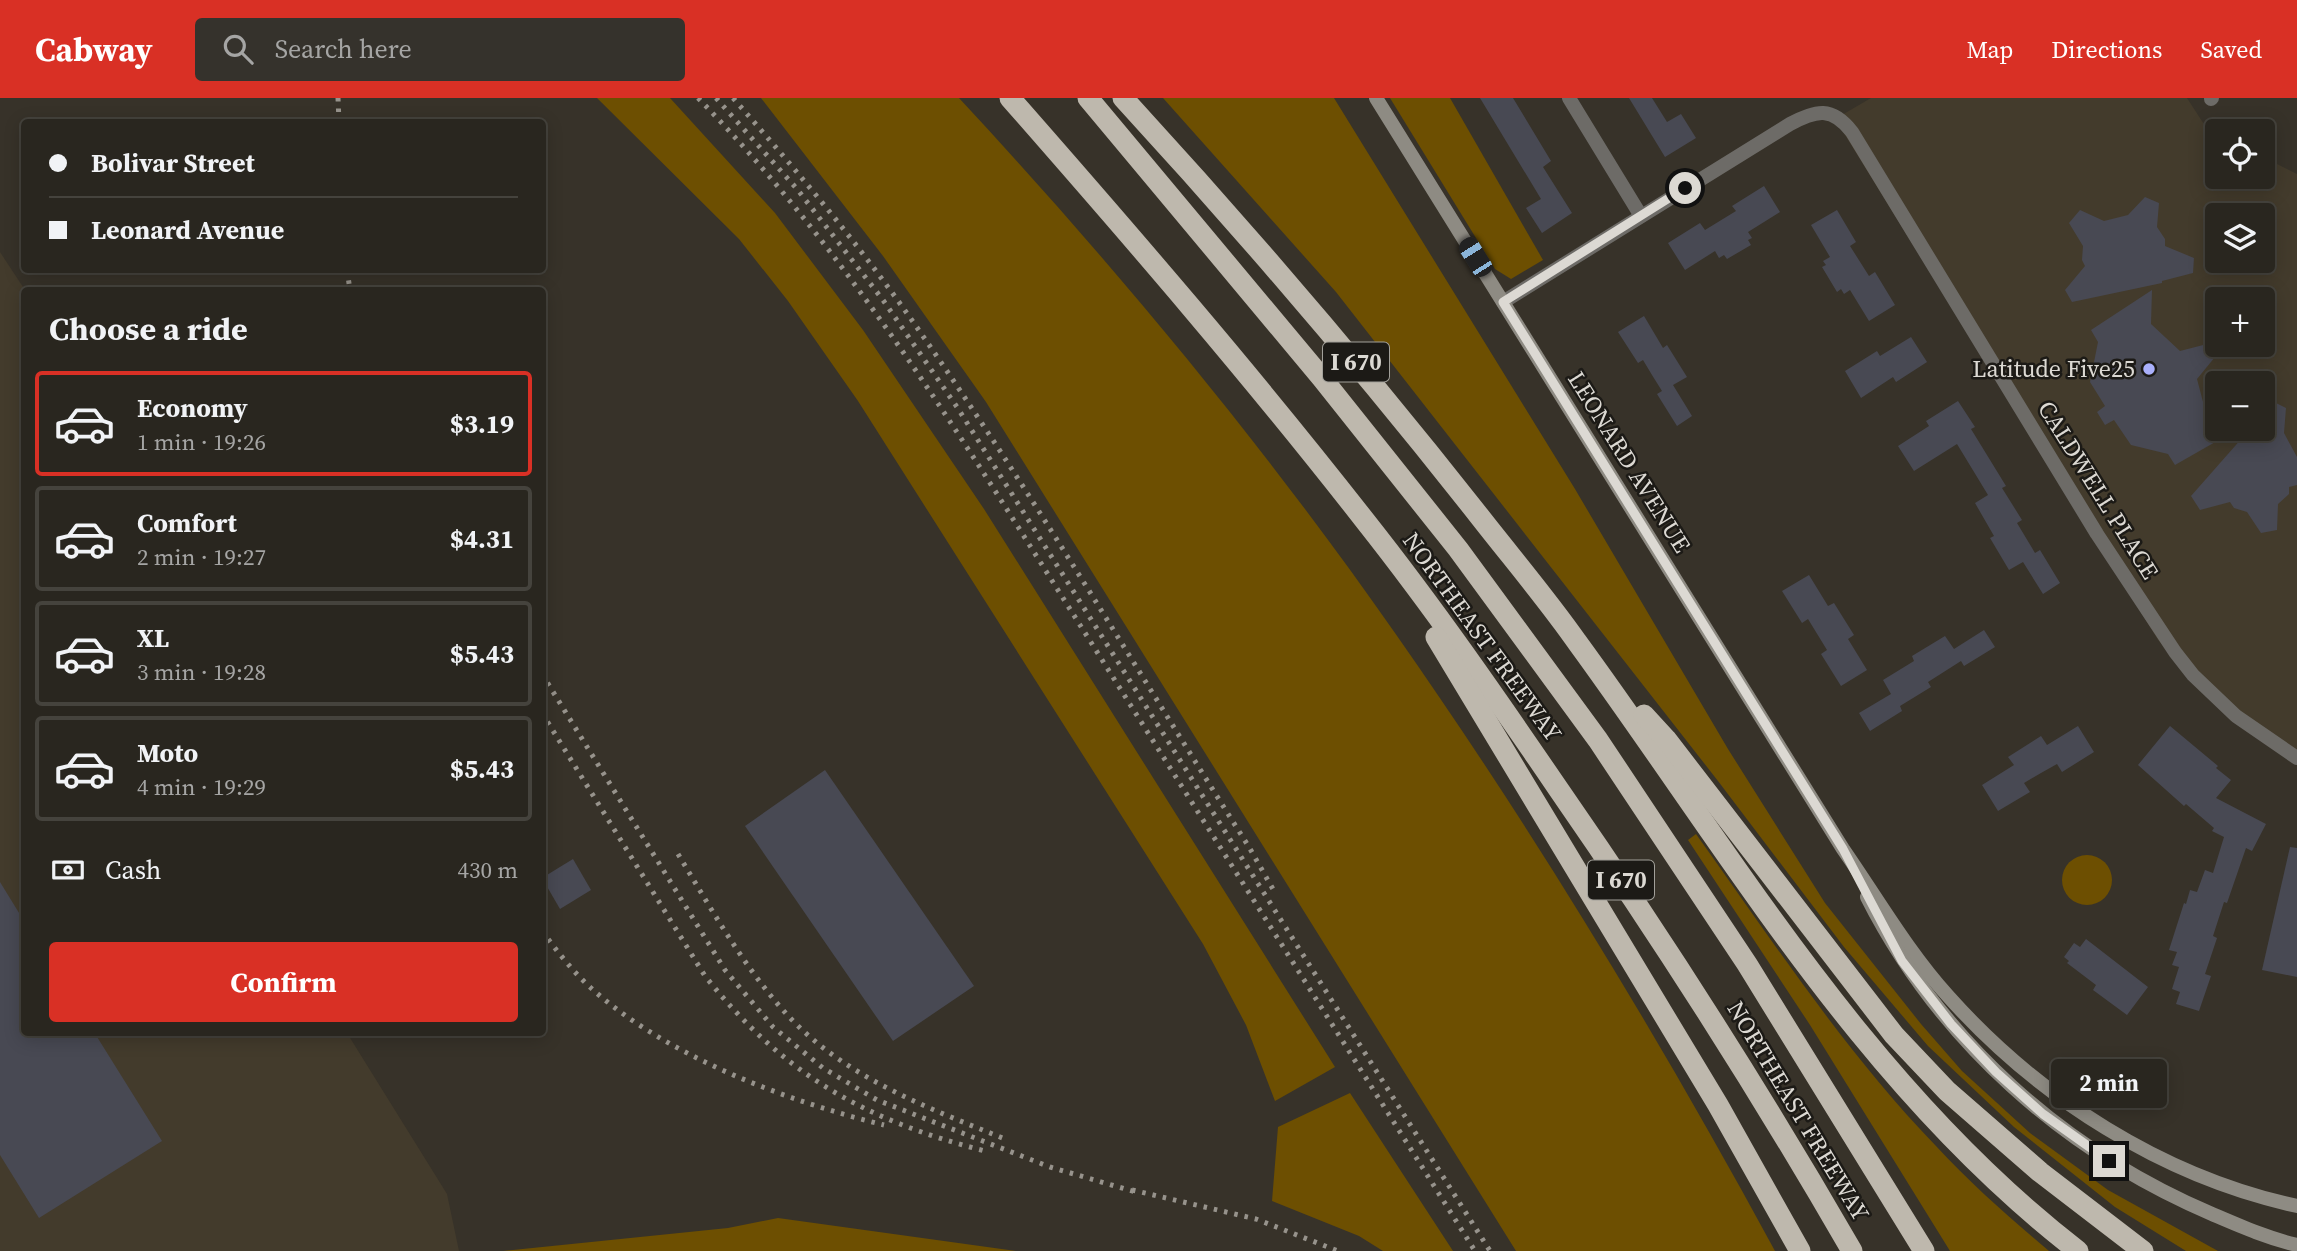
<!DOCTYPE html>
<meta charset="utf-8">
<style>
body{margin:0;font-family:"Source Serif 4",serif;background:#35322c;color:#f1f3f6;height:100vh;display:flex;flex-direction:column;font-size:26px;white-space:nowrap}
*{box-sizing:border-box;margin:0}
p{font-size:23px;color:#a5a5a4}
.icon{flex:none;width:38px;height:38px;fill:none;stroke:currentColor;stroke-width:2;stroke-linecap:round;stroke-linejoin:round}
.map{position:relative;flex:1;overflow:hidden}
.drawer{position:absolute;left:21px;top:189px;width:525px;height:749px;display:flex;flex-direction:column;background:#29261f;border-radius:7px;box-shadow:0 4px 18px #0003,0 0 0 2px #45433d}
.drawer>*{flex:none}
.guide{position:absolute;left:21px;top:21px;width:525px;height:154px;border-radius:7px;box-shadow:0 4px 18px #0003,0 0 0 2px #45433d;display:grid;align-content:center;height:154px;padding:0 28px;background:#29261f}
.controls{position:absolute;left:2205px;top:21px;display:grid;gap:14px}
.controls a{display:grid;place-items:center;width:70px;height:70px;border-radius:7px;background:#29261f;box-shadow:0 4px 18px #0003,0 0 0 2px #45433d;font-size:35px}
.end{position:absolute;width:32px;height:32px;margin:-16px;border:9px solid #dcd9d3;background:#111;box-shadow:0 0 0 4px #111}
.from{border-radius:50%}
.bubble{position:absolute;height:49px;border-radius:7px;background:#29261f;box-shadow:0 4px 18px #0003,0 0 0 2px #45433d;font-size:23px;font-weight:700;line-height:49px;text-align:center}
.car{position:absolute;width:21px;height:42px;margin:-21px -10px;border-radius:9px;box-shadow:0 0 5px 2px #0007;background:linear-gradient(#222 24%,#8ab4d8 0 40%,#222 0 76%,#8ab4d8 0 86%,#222 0)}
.guide b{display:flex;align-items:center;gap:24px;height:66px;font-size:26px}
.guide b+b{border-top:2px solid #45433d}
.guide i{width:18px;height:18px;background:#f1f3f6}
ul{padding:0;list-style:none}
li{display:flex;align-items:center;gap:21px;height:105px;margin:0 14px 10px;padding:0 14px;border:4px solid #45433d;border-radius:7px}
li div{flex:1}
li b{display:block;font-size:26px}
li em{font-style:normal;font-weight:700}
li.active{border-color:#d93025}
li>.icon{width:63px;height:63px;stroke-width:1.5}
h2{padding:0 28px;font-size:32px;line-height:84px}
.pay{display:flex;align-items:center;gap:18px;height:77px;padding:0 28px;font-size:26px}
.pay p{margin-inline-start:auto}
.action{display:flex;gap:14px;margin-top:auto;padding:14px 28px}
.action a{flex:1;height:80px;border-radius:7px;background:#d93025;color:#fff;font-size:28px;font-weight:700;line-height:80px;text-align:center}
header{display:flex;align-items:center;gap:42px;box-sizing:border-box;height:98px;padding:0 35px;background:#d93025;color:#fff}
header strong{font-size:33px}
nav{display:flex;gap:38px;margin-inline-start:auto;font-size:24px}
.search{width:490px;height:63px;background:#35322c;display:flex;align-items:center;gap:18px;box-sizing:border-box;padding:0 24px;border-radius:7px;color:#a5a5a4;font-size:26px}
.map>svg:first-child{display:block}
.built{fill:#433b2c;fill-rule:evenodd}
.green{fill:#6d4f01}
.building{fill:#484953}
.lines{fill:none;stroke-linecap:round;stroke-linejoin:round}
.street{stroke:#6d6b67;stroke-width:14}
.secondary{stroke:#8e8b83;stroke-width:14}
.highway{stroke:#beb8ad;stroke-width:21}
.rail{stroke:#97938c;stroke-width:5;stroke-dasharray:3.5 7;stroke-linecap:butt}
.route{stroke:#dcd9d3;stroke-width:9}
.poi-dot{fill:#aab0fb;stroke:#1c1a16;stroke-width:2.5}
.labels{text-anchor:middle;stroke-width:5;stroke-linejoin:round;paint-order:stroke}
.shield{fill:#1c1a16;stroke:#a2a09a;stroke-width:2}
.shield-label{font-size:23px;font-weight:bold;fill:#dcd9d3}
.poi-label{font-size:24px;fill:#dcd9d3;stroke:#1c1a16;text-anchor:end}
.street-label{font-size:24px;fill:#dcd9d3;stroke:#1c1a16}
</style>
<header>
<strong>Cabway</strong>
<div class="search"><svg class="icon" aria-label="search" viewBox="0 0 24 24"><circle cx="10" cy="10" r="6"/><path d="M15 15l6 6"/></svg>Search here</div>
<nav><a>Map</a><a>Directions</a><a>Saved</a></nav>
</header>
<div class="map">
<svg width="2297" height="1153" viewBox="0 0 2297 1153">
<rect width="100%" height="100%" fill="#373229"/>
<!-- built -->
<g class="built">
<path d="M1871,0h316l22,34 8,4v41h46v-20l34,17v582l-100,-71 -39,-45 -323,-521zM2217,117h46v46h-46zM2217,201h46v46h-46zM2217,285h46v46h-46z"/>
<path d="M0,154l25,38 -1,742 323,1 100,161 12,57h-459z"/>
</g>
<!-- green -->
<g class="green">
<path d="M597,0h73l105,115 88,117 121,179 351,558 -60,34 -29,-76 -43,-81 -345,-543 -70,-100 -49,-62z"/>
<path d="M761,0h198c156,168 304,346 436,535 139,198 265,406 380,618h-259l-530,-849 -103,-146z"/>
<path d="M1163,0h171l241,391 153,260 97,154 96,121 41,47 68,62 78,57 110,61h-32l-71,-44 -101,-80 -86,-81 -84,-99 -126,-166 -382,-489z"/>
<path d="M1390,0h60l93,162 -32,19 -16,-10z"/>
<path d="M1696,736c76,106 149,218 240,312 35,38 74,72 113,105h-99l-140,-226 -122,-185z"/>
<circle cx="2087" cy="782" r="25"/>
<path d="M1350,995l103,158h-70l-24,-15 -87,-35 6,-74z"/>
<path d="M778,1120l238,33h-513l225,-23z"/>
</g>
<!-- building -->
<g class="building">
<path d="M1480,0h33l38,63 -8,6 29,46 -30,20 -16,-25 15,-9z"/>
<path d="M1629,0h23l15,24 14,-8 15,24 -31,19z"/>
<path d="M1764,88l16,26 -32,20 4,6 -4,2 3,5 -24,14 -3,-4 -5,3 -4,-7 -30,19 -17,-27 32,-20 5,7 31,-19 -4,-5z"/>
<path d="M2145,99l14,6 -2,24 8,12v7l29,12 -1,15 -31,8v2l-90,19 -7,-12 20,-24 -3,-6 1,-14 -14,-23 11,-13 24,11 24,-6z"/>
<path d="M1837,112l19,32 -6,4 19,30 6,-4 20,33 -26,16 -19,-31 -6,4 -3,-5 -4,3 -15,-25 4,-2 -3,-4 7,-4 -19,-32z"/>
<path d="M2152,192l-1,34 29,27 27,-7 8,13 -18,22 10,38 10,4v8h21l-63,36 -7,-11 -37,-9 -17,-25 -9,5 -8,-13 8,-6 -15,-24 8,-40 -7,-12z"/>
<path d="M1644,218l19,32 4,-3 20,32 -14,8 19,31 -15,10 -20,-32 5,-3 -10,-16 -9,-15 -5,3 -20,-31z"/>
<path d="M1911,239l16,25 -31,20 -3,-5 -32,21 -16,-27 32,-20 3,5z"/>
<path d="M1958,303l17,26 -4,2 35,57 -4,2 20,32 -5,3 18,30 5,-3 20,33 -17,11 -20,-32 -14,8 -19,-32 4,-2 -19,-33 13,-8 -31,-51 -43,27 -16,-25 31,-20 -3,-5z"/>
<path d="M2274,304l12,6 -2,25 13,24v28l-8,2v7l-11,10 -1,26 -16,3 -14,-21 -13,-4 -4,-6 -30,8 -9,-14 59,-67h13v-14z"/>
<path d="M1809,477l19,31 6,-3 20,32 -6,4 19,31 -26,16 -20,-32 6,-4 -19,-31 -6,4 -20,-32z"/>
<path d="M1984,532l11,17 -31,19 -3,-5 -33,21 3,5 -31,19 2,5 -32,20 -11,-18 32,-19 -8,-14 31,-19 -2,-5 33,-20 9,13z"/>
<path d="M2078,628l16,26 -32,20 -5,-8 -16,9 -17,10 6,9 -32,19 -16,-26 32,-20 -6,-8 33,-21 6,9z"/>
<path d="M2170,628l48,40 -2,2 15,12 -15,18 50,26 -14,27 -6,-3 -19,55 -3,-1 -11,34 4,2 -12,36 6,2 -12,35 -23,-7 4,-12 -8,-3 7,-22 -7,-2 5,-13 -8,-2 15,-47 2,1 4,-14 7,2 8,-22 8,3 11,-36 -12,-6 2,-3 -28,-24 -2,2 -46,-41z"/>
<path d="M825,672l149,216 -81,55 -148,-215z"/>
<path d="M2290,749l7,1v129l-35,-7z"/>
<path d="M573,761l18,31 -31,19 -18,-31z"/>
<path d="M0,784l24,39v111h70l68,109 -123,77 -39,-63z"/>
<path d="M2086,841l62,48 -21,28 -34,-25 3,-5 -29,-22 2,-2 -5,-4 10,-14 6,4z"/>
</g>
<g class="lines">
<!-- street -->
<g class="street">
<path d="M1569,0l72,118"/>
<path d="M2211,1l1,-1"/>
<path d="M1503,204l287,-178c26,-14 42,-18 62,8l245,402 78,118 18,23 43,41 61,42"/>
</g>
<!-- secondary -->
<g class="secondary">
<path d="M1376,0l467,751c34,49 65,103 105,147 91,102 215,181 349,210"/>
<path d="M1867,799c73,144 197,254 345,317 28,12 55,24 85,31"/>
</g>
<!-- highway -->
<g class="highway">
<path d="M1010,0c122,139 242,278 356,424 68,86 131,177 193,268 104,150 202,303 293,461"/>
<path d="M1088,0l233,279 137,172 140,191 149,224 177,287"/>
<path d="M1123,0c124,135 243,274 357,419 32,41 67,82 97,125 155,212 289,446 501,609"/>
<path d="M1436,539l282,468 82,146"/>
<path d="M1644,617l22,24 228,296 53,56 93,81 103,79"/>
</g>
<!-- rail -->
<g class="rail">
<path d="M338,0l1,24"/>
<path d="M698,0c155,159 271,352 389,538 129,205 259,410 388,615"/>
<path d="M716,0l81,91 86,111 74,107 533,844"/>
<path d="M733,0c65,74 129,150 185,231 117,168 221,345 331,518l25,44"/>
<path d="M347,172l3,20"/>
<path d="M542,576l183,296 48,57 50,41 54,32 173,67 89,26"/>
<path d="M542,615l163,263c79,99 159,144 280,175"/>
<path d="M678,756c32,53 63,108 104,155 58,67 144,98 223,130"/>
<path d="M542,833c15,20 31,41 49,57 75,68 195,113 293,137"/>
<path d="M1132,1092l124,29 82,32"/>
</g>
</g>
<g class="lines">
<!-- route -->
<path class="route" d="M1685,90l-182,114 340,547 59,112 49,63 45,48 47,42 66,47"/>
</g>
<!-- markers -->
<circle class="poi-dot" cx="2149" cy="271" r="7"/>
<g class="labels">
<!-- shield labels -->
<g class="shield">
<rect x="1323" y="244.5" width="66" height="39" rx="5"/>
<rect x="1588" y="762.5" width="66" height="39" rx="5"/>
</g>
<g class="shield-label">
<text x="1356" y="272">I 670</text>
<text x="1621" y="790">I 670</text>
</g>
<!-- poi labels -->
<g class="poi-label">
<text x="2135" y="279">Latitude Five25</text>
</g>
<!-- street labels -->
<g class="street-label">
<text transform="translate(1629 364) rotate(58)" y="8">LEONARD AVENUE</text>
<text transform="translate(2098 392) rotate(58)" y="8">CALDWELL PLACE</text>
<text transform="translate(1482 539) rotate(54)" y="8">NORTHEAST FREEWAY</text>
<text transform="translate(1798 1013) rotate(59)" y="8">NORTHEAST FREEWAY</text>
</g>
</g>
</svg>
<div class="controls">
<a><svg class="icon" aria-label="locate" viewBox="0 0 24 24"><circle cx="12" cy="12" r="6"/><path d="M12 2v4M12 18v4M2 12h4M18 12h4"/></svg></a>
<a><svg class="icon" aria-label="layers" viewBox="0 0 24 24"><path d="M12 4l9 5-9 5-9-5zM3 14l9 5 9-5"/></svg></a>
<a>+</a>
<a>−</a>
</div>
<i class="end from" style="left:1685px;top:90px"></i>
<i class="end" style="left:2109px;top:1063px"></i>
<div class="bubble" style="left:2051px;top:961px;width:116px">2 min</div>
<i class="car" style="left:1475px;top:159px;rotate:328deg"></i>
<div class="guide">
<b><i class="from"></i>Bolivar Street</b>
<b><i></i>Leonard Avenue</b>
</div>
<section class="drawer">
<h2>Choose a ride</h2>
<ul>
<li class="active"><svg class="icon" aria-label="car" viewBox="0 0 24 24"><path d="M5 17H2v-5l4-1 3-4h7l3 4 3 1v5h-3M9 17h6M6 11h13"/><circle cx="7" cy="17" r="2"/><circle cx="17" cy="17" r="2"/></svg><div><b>Economy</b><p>1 min · 19:26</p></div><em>$3.19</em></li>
<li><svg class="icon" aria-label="car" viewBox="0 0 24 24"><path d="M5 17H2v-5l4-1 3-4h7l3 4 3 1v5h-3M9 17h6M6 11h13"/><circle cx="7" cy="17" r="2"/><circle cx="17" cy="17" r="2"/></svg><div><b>Comfort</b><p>2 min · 19:27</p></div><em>$4.31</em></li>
<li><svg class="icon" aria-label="car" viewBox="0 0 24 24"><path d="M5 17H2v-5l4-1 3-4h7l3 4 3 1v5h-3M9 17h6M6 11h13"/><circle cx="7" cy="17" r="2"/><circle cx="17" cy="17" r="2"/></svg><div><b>XL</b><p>3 min · 19:28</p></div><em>$5.43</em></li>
<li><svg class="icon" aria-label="car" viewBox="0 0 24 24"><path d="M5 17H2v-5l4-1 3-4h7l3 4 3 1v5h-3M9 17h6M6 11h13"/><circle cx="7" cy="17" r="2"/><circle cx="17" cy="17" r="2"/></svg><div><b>Moto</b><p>4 min · 19:29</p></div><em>$5.43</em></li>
</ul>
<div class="pay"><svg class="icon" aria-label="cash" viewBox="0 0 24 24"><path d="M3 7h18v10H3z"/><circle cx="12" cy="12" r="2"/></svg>Cash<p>430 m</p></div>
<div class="action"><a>Confirm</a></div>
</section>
</div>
